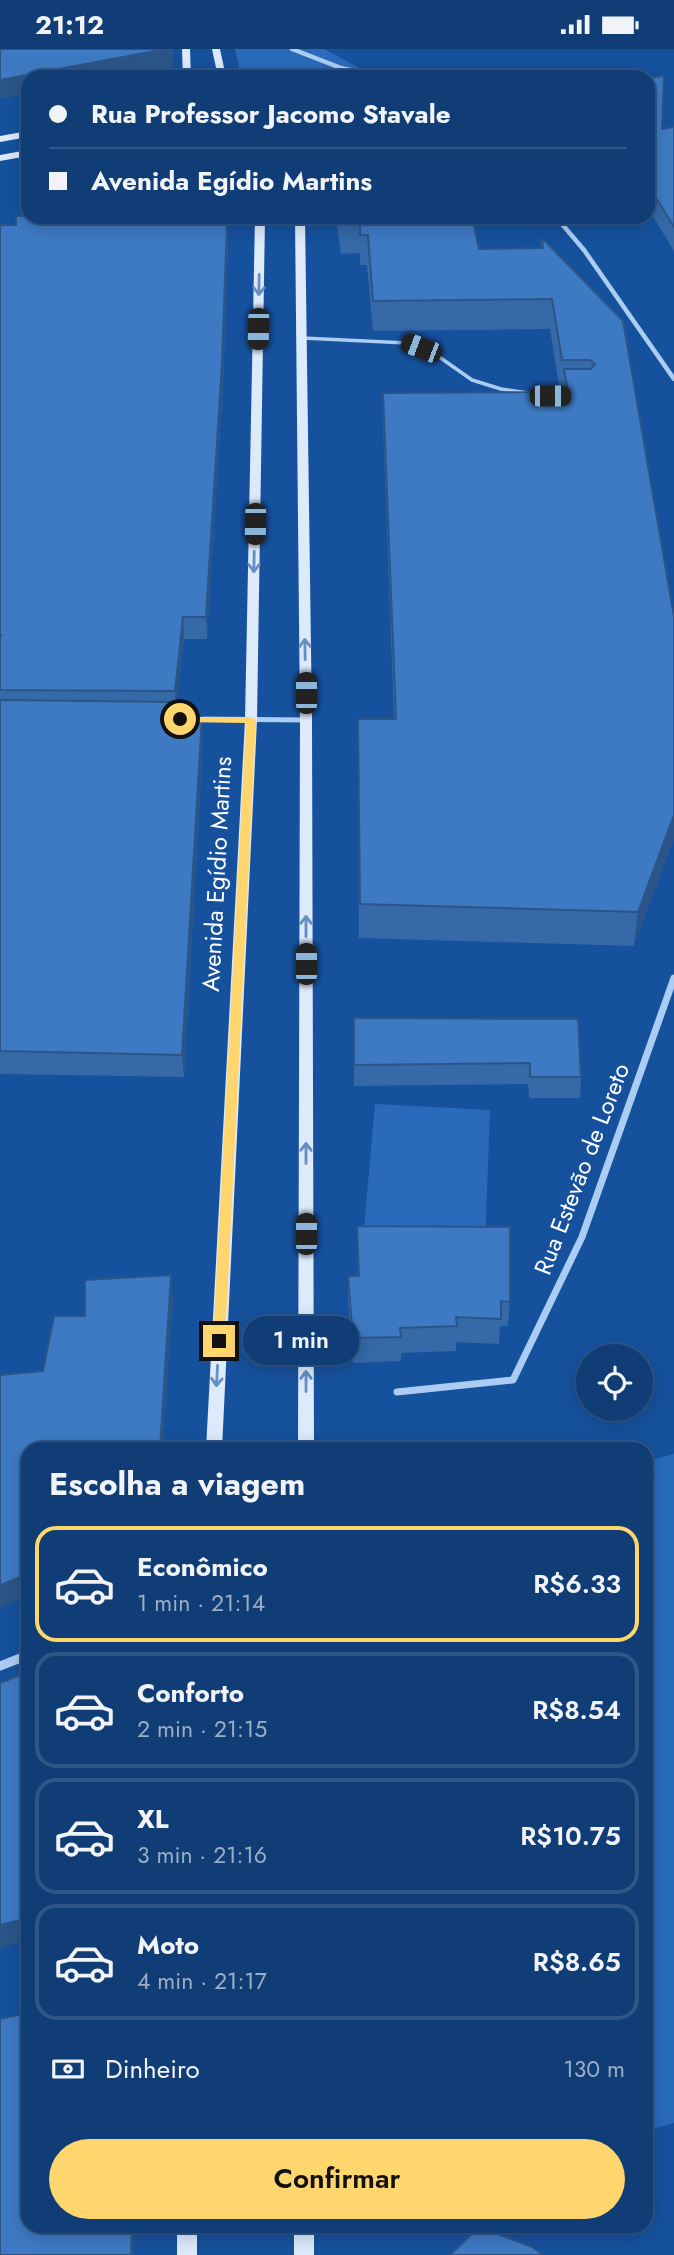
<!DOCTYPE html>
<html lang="pt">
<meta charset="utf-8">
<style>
body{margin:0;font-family:Jost,sans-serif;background:#19447b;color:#f1f3f6;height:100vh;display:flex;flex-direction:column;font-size:26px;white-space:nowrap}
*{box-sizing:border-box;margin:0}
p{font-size:23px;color:#9caec5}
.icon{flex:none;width:38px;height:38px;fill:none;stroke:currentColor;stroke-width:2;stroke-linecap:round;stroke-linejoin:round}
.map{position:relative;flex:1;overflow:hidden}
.panel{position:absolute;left:21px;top:1393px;width:632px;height:791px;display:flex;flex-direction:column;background:#103d76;border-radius:21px;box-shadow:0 4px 18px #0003,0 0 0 2px #305688}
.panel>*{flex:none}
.hud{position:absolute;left:21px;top:21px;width:634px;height:154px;border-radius:21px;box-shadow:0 4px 18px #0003,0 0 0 2px #305688;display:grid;align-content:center;height:154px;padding:0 28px;background:#103d76}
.controls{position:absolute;left:576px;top:1295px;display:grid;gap:14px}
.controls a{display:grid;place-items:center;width:77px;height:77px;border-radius:50%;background:#103d76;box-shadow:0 4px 18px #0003,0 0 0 2px #305688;font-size:35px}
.end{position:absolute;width:32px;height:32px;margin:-16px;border:9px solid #ffd56e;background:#111;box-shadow:0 0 0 4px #111}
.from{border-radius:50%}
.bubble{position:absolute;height:49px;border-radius:24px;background:#103d76;box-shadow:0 4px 18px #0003,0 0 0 2px #305688;font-size:23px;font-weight:600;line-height:49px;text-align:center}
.car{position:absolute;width:21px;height:42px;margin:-21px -10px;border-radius:9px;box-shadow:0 0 5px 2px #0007;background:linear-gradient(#222 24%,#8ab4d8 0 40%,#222 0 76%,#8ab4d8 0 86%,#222 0)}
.hud b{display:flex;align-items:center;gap:24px;height:66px;font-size:26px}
.hud b+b{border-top:2px solid #305688}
.hud i{width:18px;height:18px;background:#f1f3f6}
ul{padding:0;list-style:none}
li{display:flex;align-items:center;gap:21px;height:116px;margin:0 14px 10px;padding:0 14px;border:4px solid #305688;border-radius:21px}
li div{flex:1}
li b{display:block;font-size:26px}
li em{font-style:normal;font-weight:600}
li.selected{border-color:#ffd56e}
li>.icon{width:63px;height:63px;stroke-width:1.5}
h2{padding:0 28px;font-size:32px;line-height:84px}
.pay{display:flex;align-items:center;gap:18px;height:77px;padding:0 28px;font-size:26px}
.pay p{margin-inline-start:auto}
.button{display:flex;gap:14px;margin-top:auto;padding:14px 28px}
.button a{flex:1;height:80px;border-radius:42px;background:#ffd56e;color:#111;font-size:28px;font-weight:600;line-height:80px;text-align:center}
.status{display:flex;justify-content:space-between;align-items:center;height:49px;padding:0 35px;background:#103d76;direction:ltr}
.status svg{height:19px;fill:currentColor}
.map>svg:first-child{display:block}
.green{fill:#296bba}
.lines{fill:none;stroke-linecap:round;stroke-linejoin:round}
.lane{stroke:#accdf3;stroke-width:3.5}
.street-far3{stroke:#accdf3;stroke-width:4.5}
.street-far2{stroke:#accdf3;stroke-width:5}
.street-far1{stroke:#accdf3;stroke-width:7}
.street{stroke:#accdf3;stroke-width:9}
.secondary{fill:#dceafc;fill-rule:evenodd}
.wall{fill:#3569a8}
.shaded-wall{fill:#2b5588}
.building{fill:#3e7ac3;stroke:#2b5588;stroke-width:2}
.oneway{stroke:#658ec3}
.route{fill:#ffd56e}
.labels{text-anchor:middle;stroke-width:6;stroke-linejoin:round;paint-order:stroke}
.street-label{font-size:24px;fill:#fff;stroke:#16519d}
</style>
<div class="status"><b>21:12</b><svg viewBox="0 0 49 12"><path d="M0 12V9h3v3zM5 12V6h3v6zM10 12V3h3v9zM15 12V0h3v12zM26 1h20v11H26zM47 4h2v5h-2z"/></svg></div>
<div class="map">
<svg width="674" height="2206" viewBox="0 0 674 2206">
<rect width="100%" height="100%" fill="#16519d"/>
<!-- green -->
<g class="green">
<path d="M235,0h89l52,28h-135z"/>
<path d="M375,1055l115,6 -5,136 -122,-6z"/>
<path d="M674,1405v669l-25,7 -3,-8v-661z"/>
</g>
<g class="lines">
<!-- lane -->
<path class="lane" d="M302,289l105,5 28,11 37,26 29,9 27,4"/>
<!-- street-far3 -->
<g class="street-far3">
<path d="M292,0l49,19 40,9"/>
<path d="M556,168l28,33 90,129"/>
</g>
<!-- street-far2 -->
<path class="street-far2" d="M193,670l113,1"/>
<!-- street-far1 -->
<path class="street-far1" d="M397,1343l116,-12 69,-143 92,-259"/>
<!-- street -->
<path class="street" d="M0,1617l28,-11"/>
<!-- secondary -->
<g class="secondary">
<path d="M182,0h8l1,28h-8z"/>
<path d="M212,0h8l6,28h-8z"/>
<path d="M28,82v6l-28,5v-6z"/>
<path d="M28,101v6l-28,5v-6z"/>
<path d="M255,168h10l-8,503 -35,729h-16l39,-729z"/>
<path d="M295,168h10l7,503 2,729h-16l2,-729z"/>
<rect x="177" y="2177" width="20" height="29"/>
<rect x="294" y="2177" width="20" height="29"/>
</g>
</g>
<!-- wall -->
<g class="wall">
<path d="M648,29l14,51 12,-2v124l-26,-43z"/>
<path d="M108,168l1,7h118l1,20 -5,140 -16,255h-23l-8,69 27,32 -19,337 -184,-3v-849h16z"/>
<path d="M336,168h136l7,32 62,-1 1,-10 81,83 51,296 -40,329 -275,-8 -1,-219h36l-11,-295v-31l179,-1h-2l-10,-63 -177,2 -6,-66h-7v-12l-19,1z"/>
<path d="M354,969l224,1 3,58 -1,21h-51l-1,-14 -174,2z"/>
<path d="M357,1177l153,76 -2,24h-8l-1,18 -43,-2v9l-55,2v8l-48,2 -5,-62v-25h10z"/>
</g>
<!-- shaded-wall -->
<g class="shaded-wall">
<path d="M166,0h7v18l-55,10h-90v17l-28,5v-19z"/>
<path d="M227,175l1,20 -5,140 -16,255 -1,-22z"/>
<path d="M183,568l1,22 -8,74 -1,-22z"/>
<path d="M202,668l1,23 -19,337 -2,-22z"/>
<path d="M674,766v24l-40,107 4,-34z"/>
<path d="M171,1226l2,23 -10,151h-3z"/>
<path d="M28,1525v23l-28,11v-23z"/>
<path d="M28,1869v22l-28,8v-23z"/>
<path d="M132,2177h3l-1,29h-3z"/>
</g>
<!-- building -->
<g class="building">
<path d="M0,0h166l-166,31z"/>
<path d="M664,27l-2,53 12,-2v100l-26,-42v-107z"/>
<path d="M16,167h12v1h80l-1,7h120l-5,139 -16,254h-23l-8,74 -175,-1v-54l2,-1h-2v-410h16z"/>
<path d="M340,168h132l7,32 64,-1 -1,-10 81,83 51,296v198l-36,97 -278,-8 -2,-185h38l-13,-326 185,-1 -4,-23h27l4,-5 -5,-4h-28l-10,-61 -179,2 -5,-66h-8v-12h-19z"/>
<path d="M0,651l173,2v4l29,11 -20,338 -182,-4z"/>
<path d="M354,969l224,1 3,58h-51v-14l-176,2z"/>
<path d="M357,1177l153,1v75l-9,-1v18l-45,-2 1,9 -57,2 1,9 -48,1 -5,-62h11z"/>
<path d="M171,1226l-11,174h-132v125l-28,11v-210l43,-4 11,-55h31v-36z"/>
<path d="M28,1623v246l-28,7v-242z"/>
<path d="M28,1964v213h104l-1,29h-131v-236z"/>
<path d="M479,2178l53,20 11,8h-93z"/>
</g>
<!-- one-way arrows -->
<defs><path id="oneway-shaft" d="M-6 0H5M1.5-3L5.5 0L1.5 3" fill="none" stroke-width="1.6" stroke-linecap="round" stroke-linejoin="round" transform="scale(1.75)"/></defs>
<g class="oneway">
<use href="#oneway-shaft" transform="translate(259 236) rotate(91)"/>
<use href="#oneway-shaft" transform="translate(254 513) rotate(91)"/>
<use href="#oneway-shaft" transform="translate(305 600) rotate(-91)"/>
<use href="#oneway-shaft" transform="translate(306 877) rotate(-90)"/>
<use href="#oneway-shaft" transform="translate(306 1104) rotate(-90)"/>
<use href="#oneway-shaft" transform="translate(217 1327) rotate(93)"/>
<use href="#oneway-shaft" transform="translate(306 1332) rotate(-90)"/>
</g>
<!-- route -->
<path class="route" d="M177,668h74l5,3 -31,621 -6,5 -6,-5 33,-618 -66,-1 -5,-3z"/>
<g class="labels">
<!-- street labels -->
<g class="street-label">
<text transform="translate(217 825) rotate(-87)" y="8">Avenida Egídio Martins</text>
<text transform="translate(582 1120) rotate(-69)" y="8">Rua Estevão de Loreto</text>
</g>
</g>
</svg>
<div class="controls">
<a><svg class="icon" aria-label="locate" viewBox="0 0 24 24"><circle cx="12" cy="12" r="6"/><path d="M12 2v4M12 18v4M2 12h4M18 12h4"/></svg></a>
</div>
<i class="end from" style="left:180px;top:670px"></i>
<i class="end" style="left:219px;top:1292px"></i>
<div class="bubble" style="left:243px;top:1267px;width:116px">1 min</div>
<i class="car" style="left:258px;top:280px;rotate:181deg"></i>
<i class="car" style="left:421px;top:299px;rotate:291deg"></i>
<i class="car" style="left:550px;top:347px;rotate:90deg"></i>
<i class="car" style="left:255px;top:475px;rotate:181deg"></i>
<i class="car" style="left:306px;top:644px;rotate:0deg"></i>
<i class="car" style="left:306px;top:915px;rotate:0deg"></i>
<i class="car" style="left:306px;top:1185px;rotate:0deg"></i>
<div class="hud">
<b><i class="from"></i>Rua Professor Jacomo Stavale</b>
<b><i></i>Avenida Egídio Martins</b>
</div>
<section class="panel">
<h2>Escolha a viagem</h2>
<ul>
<li class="selected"><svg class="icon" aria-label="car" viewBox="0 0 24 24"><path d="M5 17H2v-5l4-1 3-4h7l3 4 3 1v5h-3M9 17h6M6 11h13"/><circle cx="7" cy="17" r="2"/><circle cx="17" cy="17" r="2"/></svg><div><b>Econômico</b><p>1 min · 21:14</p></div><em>R$6.33</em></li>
<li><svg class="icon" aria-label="car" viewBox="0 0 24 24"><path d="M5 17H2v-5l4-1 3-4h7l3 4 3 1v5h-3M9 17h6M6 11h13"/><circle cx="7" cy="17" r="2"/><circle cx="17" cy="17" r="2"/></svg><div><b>Conforto</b><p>2 min · 21:15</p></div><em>R$8.54</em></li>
<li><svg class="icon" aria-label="car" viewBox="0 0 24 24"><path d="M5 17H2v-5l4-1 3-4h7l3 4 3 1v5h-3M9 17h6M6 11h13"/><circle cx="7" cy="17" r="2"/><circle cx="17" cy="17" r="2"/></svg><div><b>XL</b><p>3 min · 21:16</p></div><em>R$10.75</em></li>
<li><svg class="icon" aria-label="car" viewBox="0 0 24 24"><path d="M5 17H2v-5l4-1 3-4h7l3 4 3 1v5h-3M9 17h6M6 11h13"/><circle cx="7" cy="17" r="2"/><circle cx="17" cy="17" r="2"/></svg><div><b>Moto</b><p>4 min · 21:17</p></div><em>R$8.65</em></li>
</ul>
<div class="pay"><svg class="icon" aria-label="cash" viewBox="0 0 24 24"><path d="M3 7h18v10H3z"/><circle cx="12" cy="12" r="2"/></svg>Dinheiro<p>130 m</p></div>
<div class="button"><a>Confirmar</a></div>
</section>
</div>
